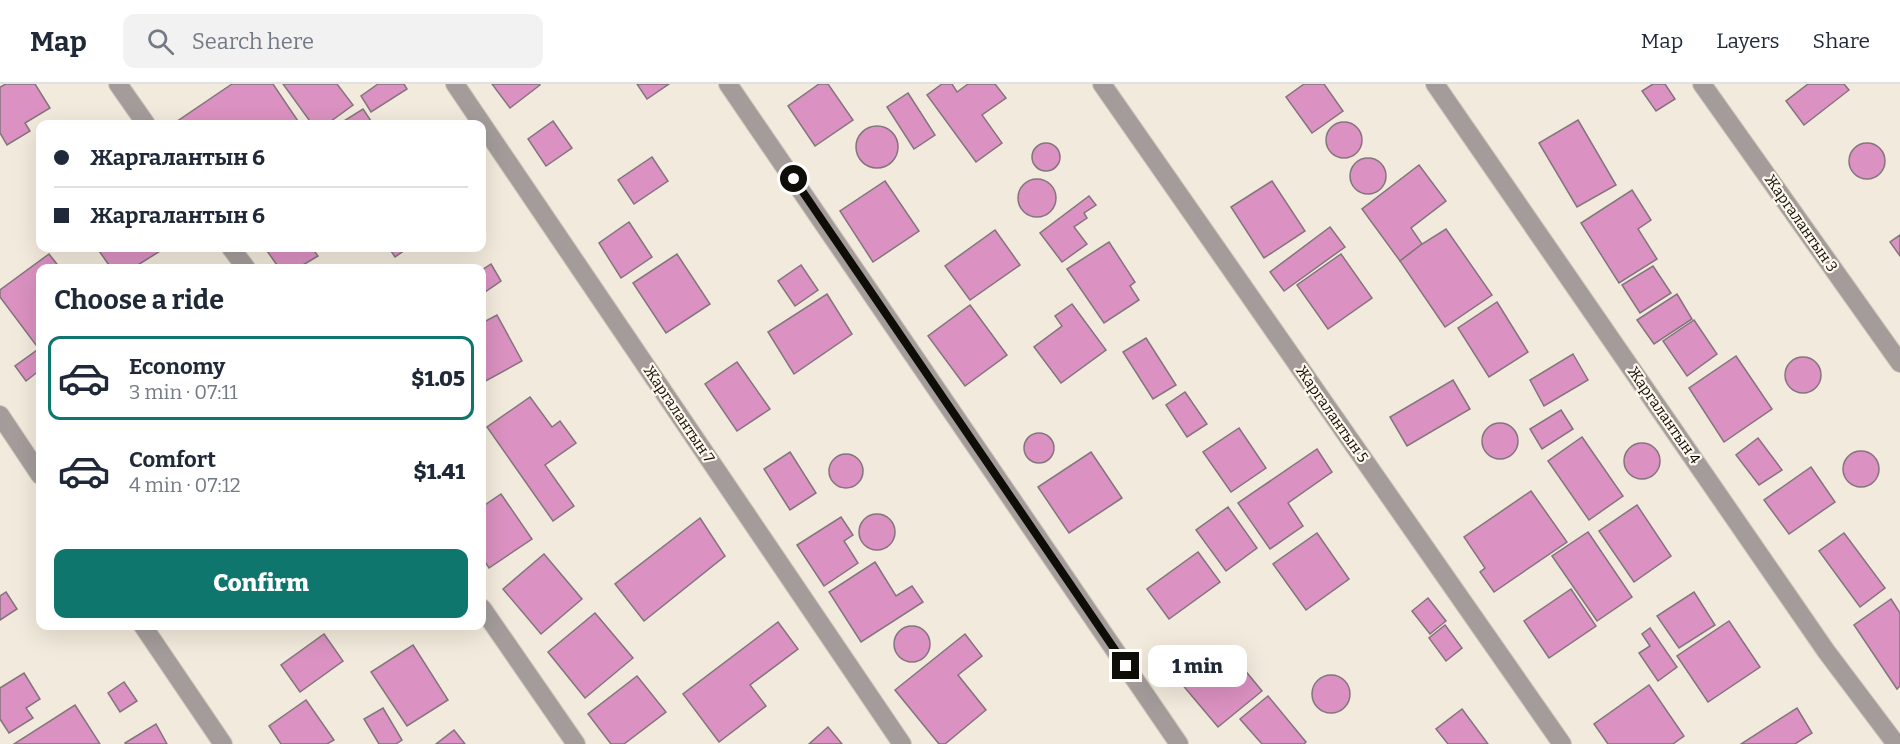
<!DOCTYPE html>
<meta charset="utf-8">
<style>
body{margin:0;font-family:Bitter,serif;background:#f2f2f3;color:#1f2937;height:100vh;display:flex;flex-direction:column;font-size:22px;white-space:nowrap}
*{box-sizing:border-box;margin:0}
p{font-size:20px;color:#747a83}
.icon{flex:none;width:33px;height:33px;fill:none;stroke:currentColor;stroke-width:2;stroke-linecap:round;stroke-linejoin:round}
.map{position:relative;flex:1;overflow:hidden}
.panel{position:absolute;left:36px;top:180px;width:450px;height:366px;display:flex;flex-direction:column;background:#fff;border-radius:12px;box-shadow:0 6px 24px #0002}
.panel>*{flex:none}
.guide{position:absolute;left:36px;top:36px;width:450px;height:132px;border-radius:12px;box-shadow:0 6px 24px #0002;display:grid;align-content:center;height:132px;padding:0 18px;background:#fff}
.end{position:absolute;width:27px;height:27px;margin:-14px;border:8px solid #0f0d08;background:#fff;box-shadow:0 0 0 3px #fff}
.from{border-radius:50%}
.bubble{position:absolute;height:42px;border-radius:12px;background:#fff;box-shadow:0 6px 24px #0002;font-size:20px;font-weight:800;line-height:42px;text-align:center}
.guide b{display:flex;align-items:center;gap:21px;height:57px;font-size:22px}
.guide b+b{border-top:2px solid #e0e1e3}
.guide i{width:15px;height:15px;background:#1f2937}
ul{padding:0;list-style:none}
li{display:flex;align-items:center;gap:18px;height:84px;margin:0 12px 9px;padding:0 6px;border:3px solid transparent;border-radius:12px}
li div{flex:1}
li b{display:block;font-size:22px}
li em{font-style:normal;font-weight:800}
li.active{border-color:#0f766e}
li>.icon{width:54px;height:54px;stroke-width:1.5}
h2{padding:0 18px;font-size:27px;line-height:72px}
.action{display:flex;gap:12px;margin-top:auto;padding:12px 18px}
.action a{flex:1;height:69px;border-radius:12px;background:#0f766e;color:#fff;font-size:24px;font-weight:800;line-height:69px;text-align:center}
header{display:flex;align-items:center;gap:36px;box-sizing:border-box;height:84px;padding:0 30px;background:#fff;border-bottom:2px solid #e0e1e3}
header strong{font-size:28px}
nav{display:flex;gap:33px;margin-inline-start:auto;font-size:21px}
.search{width:420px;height:54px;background:#f2f2f3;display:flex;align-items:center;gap:15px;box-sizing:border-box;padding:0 21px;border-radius:12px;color:#747a83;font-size:22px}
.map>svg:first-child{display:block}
.building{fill:#db91c1;stroke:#83757e;stroke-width:1.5}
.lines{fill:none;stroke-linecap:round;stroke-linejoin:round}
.minor-casing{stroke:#cec7ba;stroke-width:20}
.minor{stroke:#a39c9a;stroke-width:18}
.route{stroke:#0f0d08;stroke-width:8}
.labels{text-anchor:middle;stroke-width:4.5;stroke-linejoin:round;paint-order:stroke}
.street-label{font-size:15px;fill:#0f0d08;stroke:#fef8ed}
</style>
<header>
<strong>Map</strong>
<div class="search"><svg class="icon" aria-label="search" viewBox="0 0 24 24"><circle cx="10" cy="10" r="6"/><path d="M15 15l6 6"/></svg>Search here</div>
<nav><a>Map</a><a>Layers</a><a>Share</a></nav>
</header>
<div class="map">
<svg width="1900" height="660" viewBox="0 0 1900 660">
<rect width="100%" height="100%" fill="#f2eadc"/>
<!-- building -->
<g class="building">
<path d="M6,0h29l15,24 -25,15 5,8 -23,14 -7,-12v-46z"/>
<path d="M232,0h41l27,40h-127z"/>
<path d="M283,0h54l16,21 -26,19h-15z"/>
<path d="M378,0h26l3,5 -36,23 -10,-16z"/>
<path d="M492,0h47l1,1 -30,23z"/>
<path d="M637,0h32l-22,15z"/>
<path d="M819,0h9l25,36 -38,26 -27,-40z"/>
<path d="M942,0h10l5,8 11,-8h27l11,14 -24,17 20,28 -26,19 -49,-67z"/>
<path d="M1304,0h20l19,27 -31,22 -26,-36z"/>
<path d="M1653,0h12l10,15 -19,12 -14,-20z"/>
<path d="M1808,0h36l5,6 -45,35 -18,-24z"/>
<path d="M908,9l27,42 -21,14 -27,-42z"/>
<path d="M363,25l10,15h-34z"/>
<path d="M1578,36l38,65 -39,22 -38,-64z"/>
<path d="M553,37l19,27 -26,18 -18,-27z"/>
<circle cx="1344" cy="56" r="18"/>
<circle cx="877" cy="63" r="21"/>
<circle cx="1867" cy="77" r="18"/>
<circle cx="1046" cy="73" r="14"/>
<path d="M652,73l16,24 -34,23 -16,-24z"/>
<circle cx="1368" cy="92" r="18"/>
<path d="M1419,81l27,36 -35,27 11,16 -22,17 -38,-52z"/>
<circle cx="1037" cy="114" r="19"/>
<path d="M885,97l34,50 -46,31 -33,-51z"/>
<path d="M1272,97l33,50 -41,27 -33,-51z"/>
<path d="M1632,106l19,30 -13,9 19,30 -38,24 -38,-60z"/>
<path d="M1089,112l7,9 -12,8 3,5 -13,9 13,17 -25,18 -22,-29z"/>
<path d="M629,138l23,35 -31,21 -22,-35z"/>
<path d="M1330,143l15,20 -61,44 -14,-19z"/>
<path d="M1446,145l46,66 -47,32 -45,-66 22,-17z"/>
<path d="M995,146l25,35 -50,35 -25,-34z"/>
<path d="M1900,151v21l-10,-14z"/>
<path d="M1109,158l26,40 -5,4 9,14 -35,23 -37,-54z"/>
<path d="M97,164h68l-32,20h-22z"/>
<path d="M265,164h47l6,8 -20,12h-19z"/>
<path d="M389,164h19l-13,9z"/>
<path d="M49,170l11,14h-20v74l-4,3 -36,-48v-7z"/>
<path d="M677,170l33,50 -44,29 -33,-50z"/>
<path d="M1341,170l31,44 -44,31 -31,-44z"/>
<path d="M491,180l10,17 -19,13v-24z"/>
<path d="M801,181l17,25 -23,16 -17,-25z"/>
<path d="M1653,182l18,27 -31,20 -18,-28z"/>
<path d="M827,210l25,40 -58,40 -26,-42z"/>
<path d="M1677,210l15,25 -38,25 -17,-24z"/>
<path d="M1497,218l31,50 -39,25 -31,-49z"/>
<path d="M1072,220l34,46 -45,33 -27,-36 28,-21 -7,-10z"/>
<path d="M970,221l37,50 -42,31 -37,-50z"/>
<path d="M497,231l25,46 -40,22v-60z"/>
<path d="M1694,236l23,34 -30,22 -24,-35z"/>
<path d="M1146,254l30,47 -23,14 -30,-47z"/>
<path d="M40,264v22l-14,11 -11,-15z"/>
<path d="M1573,270l15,26 -44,26 -14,-26z"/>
<path d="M1736,272l36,53 -48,33 -35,-54z"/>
<circle cx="1803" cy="291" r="18"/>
<path d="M737,278l33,47 -33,22 -32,-47z"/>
<path d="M1453,296l17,29 -63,37 -17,-29z"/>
<path d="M1185,308l22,32 -20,13 -21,-32z"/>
<path d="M530,313l22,30 8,-6 16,22 -31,22 29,41 -21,15 -66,-94z"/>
<path d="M1561,326l12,19 -31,20 -12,-20z"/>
<circle cx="1500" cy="357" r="18"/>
<path d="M1239,344l27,40 -35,24 -28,-40z"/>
<circle cx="1039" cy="364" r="15"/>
<path d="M1582,353l41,59 -34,24 -41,-59z"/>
<path d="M1758,354l24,32 -23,15 -23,-30z"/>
<circle cx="1642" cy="377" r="18"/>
<path d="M1317,365l15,23 -44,31 15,23 -33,23 -32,-46z"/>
<circle cx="1861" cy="385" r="18"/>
<path d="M790,368l26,41 -26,17 -26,-41z"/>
<path d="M1091,368l31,46 -53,35 -31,-46z"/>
<circle cx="846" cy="387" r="17"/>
<path d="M1811,383l24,35 -46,32 -25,-34z"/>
<path d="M1531,407l36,51 -73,50 -14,-20 5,-4 -21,-31z"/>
<path d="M501,410l31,45 -43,29 -7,-11v-50z"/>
<path d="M1637,421l34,51 -37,26 -35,-51z"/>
<path d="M1228,423l29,41 -31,23 -30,-41z"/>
<circle cx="877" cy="448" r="18"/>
<path d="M841,433l12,18 -9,6 14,22 -34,23 -27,-41z"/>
<path d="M700,434l25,38 -81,65 -29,-37z"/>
<path d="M1588,448l44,65 -35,24 -45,-65z"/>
<path d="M1317,449l32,46 -43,31 -33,-46z"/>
<path d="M1844,449l41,55 -25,19 -41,-56z"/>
<path d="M1198,468l22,30 -51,37 -22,-30z"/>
<path d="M544,470l38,45 -41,35 -38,-45z"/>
<path d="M875,478l21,34 16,-10 11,16 -62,40 -32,-50z"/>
<path d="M1571,505l25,37 -47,32 -25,-37z"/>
<path d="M6,508l11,17 -17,11v-24z"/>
<path d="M1694,508l21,33 -36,23 -22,-32z"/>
<path d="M1428,514l18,23 -16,13 -18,-23z"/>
<path d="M1891,515l9,14v73l-3,3 -43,-64z"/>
<path d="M595,529l38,45 -48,40 -37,-46z"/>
<path d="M1729,537l31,46 -52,35 -31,-46z"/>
<path d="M778,538l20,27 -48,36 16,21 -47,36 -36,-48z"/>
<path d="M1445,541l17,23 -16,13 -17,-23z"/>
<circle cx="912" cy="560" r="18"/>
<path d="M1650,544l27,39 -19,14 -19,-28 11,-7 -8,-12z"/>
<path d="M324,550l19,27 -43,31 -19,-27z"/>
<path d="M965,550l17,22 -24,19 28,35 -41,34h-6l-44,-54z"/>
<path d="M413,561l35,55 -41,26 -36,-54z"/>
<path d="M1225,562l37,45 -44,36 -37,-44z"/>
<path d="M24,589l16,26 -14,9 7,10 -24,15 -9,-14v-31z"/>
<circle cx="1331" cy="610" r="19"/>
<path d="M637,592l29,36 -42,32h-13l-23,-30z"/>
<path d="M124,598l13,19 -17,11 -12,-19z"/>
<path d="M1649,601l35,51 -11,8h-65l-14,-20z"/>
<path d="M1268,612l38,46 -2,2h-42l-22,-25z"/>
<path d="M306,616l28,40 -7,4h-46l-12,-18z"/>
<path d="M75,621l25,39h-86z"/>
<path d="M383,624l19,32 -6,4h-17l-15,-25z"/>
<path d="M1797,624l15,25 -17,11h-54z"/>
<path d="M1462,625l26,35h-40l-12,-15z"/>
<path d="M156,640l11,20h-41l-1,-1z"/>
<path d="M828,643l14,17h-33z"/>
<path d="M454,646l11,14h-29z"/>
</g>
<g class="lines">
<!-- minor casing -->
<g class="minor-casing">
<g id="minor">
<path d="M118,0l28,40"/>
<path d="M455,0l447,660"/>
<path d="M728,0l451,660"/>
<path d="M1102,0l460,660"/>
<path d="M1435,0l391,567 70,93"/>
<path d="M1702,0l198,279"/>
<path d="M231,164l15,20"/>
<path d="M0,331l40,60"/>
<path d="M482,524l94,136"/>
<path d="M143,542l80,118"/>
</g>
</g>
<!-- minor -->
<use href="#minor" class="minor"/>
</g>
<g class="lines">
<!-- route -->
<path class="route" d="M794,95l332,487"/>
</g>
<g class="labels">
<!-- street labels -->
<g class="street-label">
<text transform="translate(1801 139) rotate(55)" y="5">Жаргалантын 3</text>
<text transform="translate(679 330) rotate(56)" y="5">Жаргалантын 7</text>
<text transform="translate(1332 330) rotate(55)" y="5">Жаргалантын 5</text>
<text transform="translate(1664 331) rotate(55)" y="5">Жаргалантын 4</text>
</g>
</g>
</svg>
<i class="end from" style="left:794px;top:95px"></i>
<i class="end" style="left:1126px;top:582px"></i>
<div class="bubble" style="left:1148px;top:561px;width:99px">1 min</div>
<div class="guide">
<b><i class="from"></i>Жаргалантын 6</b>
<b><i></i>Жаргалантын 6</b>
</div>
<section class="panel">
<h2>Choose a ride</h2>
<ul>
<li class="active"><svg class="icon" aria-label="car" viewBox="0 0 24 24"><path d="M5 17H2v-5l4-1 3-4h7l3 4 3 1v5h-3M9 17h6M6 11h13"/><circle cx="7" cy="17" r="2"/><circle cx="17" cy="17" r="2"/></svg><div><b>Economy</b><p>3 min · 07:11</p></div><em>$1.05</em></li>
<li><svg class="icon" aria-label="car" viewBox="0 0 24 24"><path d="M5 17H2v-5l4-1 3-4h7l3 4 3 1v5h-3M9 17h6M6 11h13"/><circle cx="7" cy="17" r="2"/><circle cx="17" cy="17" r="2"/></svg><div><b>Comfort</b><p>4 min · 07:12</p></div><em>$1.41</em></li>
</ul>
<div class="action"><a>Confirm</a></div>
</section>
</div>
